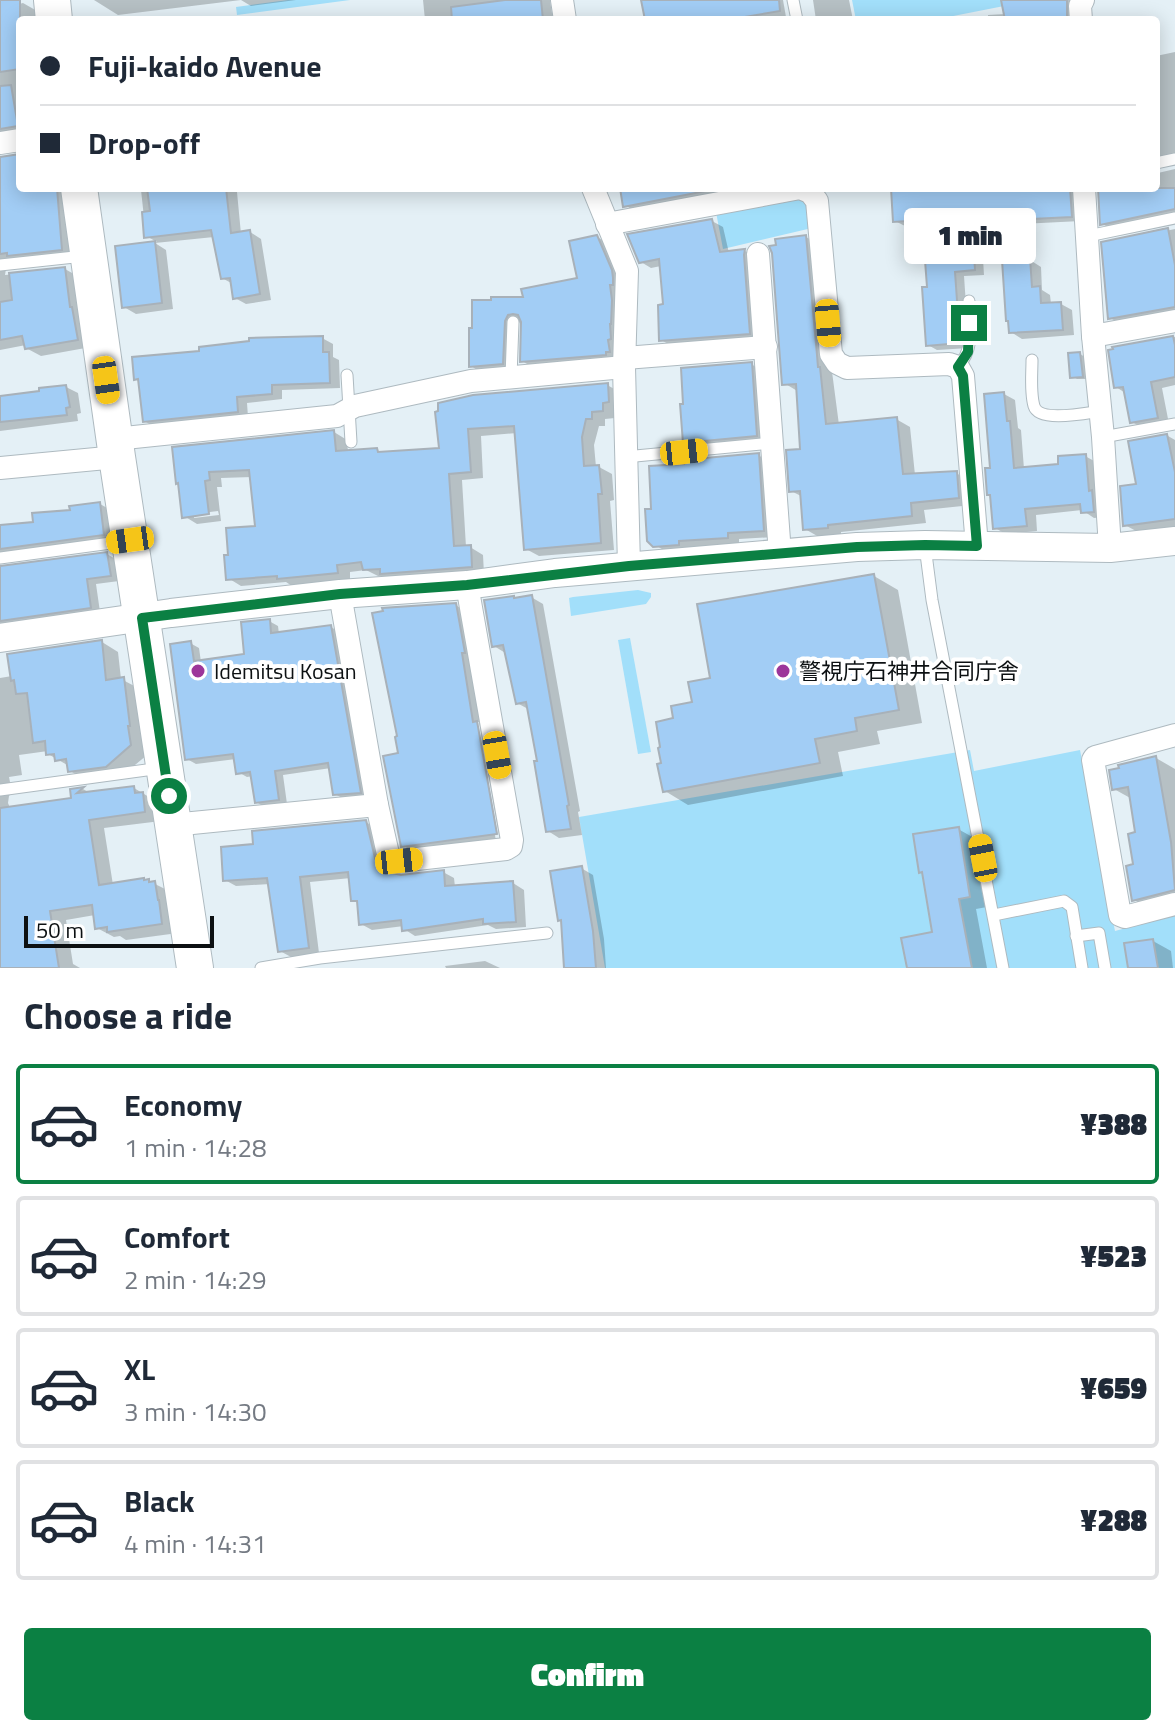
<!DOCTYPE html>
<meta charset="utf-8">
<style>
body{margin:0;font-family:"Titillium Web","Noto Sans JP",sans-serif;background:#f2f2f3;color:#1f2937;height:100vh;display:flex;flex-direction:column;font-size:30px;white-space:nowrap}
*{box-sizing:border-box;margin:0}
p{font-size:26px;color:#747a83}
.icon{flex:none;width:44px;height:44px;fill:none;stroke:currentColor;stroke-width:2;stroke-linecap:round;stroke-linejoin:round}
.map{position:relative;height:968px;overflow:hidden}
.sheet{display:flex;flex-direction:column;background:#fff;flex:1}
.sheet>*{flex:none}
.guide{position:absolute;left:16px;top:16px;width:1144px;height:176px;border-radius:8px;box-shadow:0 4px 20px #0003;display:grid;align-content:center;height:176px;padding:0 24px;background:#fff}
.scale{position:absolute;left:24px;bottom:20px;width:190px;box-sizing:border-box;padding-left:8px;border:4px solid #0c1012;border-top:0;font-size:22px;line-height:28px;white-space:nowrap;color:#0c1012;-webkit-text-stroke:6px #fff;paint-order:stroke}
.end{position:absolute;width:36px;height:36px;margin:-18px;border:10px solid #0b8043;background:#fff;box-shadow:0 0 0 4px #fff}
.from{border-radius:50%}
.bubble{position:absolute;height:56px;border-radius:8px;background:#fff;box-shadow:0 4px 20px #0003;font-size:26px;font-weight:800;line-height:56px;text-align:center}
.car{position:absolute;width:24px;height:48px;margin:-24px -12px;border-radius:10px;box-shadow:0 0 6px 2px #0007;background:linear-gradient(#f5c518 24%,#345 0 40%,#f5c518 0 76%,#345 0 86%,#f5c518 0)}
.guide b{display:flex;align-items:center;gap:28px;height:76px;font-size:30px}
.guide b+b{border-top:2px solid #e0e1e3}
.guide i{width:20px;height:20px;background:#1f2937}
ul{padding:0;list-style:none}
li{display:flex;align-items:center;gap:24px;height:120px;margin:0 16px 12px;padding:0 8px;border:4px solid #e0e1e3;border-radius:8px}
li div{flex:1}
li b{display:block;font-size:30px}
li em{font-style:normal;font-weight:800}
li.current{border-color:#0b8043}
li>.icon{width:72px;height:72px;stroke-width:1.5}
h2{padding:0 24px;font-size:36px;line-height:96px}
.action{display:flex;gap:16px;margin-top:auto;padding:16px 24px}
.action a{flex:1;height:92px;border-radius:8px;background:#0b8043;color:#fff;font-size:32px;font-weight:800;line-height:92px;text-align:center}
.map>svg:first-child{display:block}
.green{fill:#a2dffa}
.shadow{fill:#0003;fill-rule:evenodd}
.building{fill:#a2cdf5;stroke:#a8b1b9;stroke-width:2}
.lines{fill:none;stroke-linecap:round;stroke-linejoin:round}
.service-casing{stroke:#aebac0;stroke-width:13}
.minor-casing{stroke:#aebac0;stroke-width:24}
.tertiary-casing{stroke:#aebac0;stroke-width:30}
.primary-casing{stroke:#aebac0;stroke-width:38}
.service{stroke:#fff;stroke-width:11}
.minor{stroke:#fff;stroke-width:22}
.tertiary{stroke:#fff;stroke-width:28}
.primary{stroke:#fff;stroke-width:36}
.route{stroke:#0b8043;stroke-width:10}
.poi-dot{fill:#9c369a;stroke:#fff;stroke-width:3}
.labels{text-anchor:middle;stroke-width:8;stroke-linejoin:round;paint-order:stroke}
.poi-label{font-size:22px;fill:#0c1012;stroke:#fff;text-anchor:start}
</style>
<div class="map">
<svg width="1175" height="968" viewBox="0 0 1175 968">
<rect width="100%" height="100%" fill="#e4f0f6"/>
<!-- green -->
<g class="green">
<path d="M288,0h62l-113,15 -1,-8z"/>
<path d="M852,0h183l-102,20h-77z"/>
<path d="M798,197l12,8 2,23 -89,21 -7,-37z"/>
<path d="M638,590l13,3v4l-5,7 -75,12 -2,-18 4,-1z"/>
<path d="M630,638l21,114 -13,2 -20,-114z"/>
<path d="M970,750l4,21 106,-21 35,181 60,-16v53h-570l-26,-151z"/>
</g>
<!-- shadow -->
<g class="shadow">
<path d="M94,0h202l-45,6 -10,-6 -123,15z"/>
<path d="M423,0h127l3,20h-128z"/>
<path d="M643,0h140l3,17 -10,3h-129z"/>
<path d="M813,0h36l4,20h-37z"/>
<path d="M1003,0h76l-3,20h-88v-5l18,-1z"/>
<path d="M23,3l14,8 2,9h-19v116l-20,15v-142z"/>
<path d="M1175,52v105l-18,10 1,6 17,-4v47l-63,13 -10,-5 -3,-36h57v-132z"/>
<path d="M0,155l1,3 19,-2v32h48l7,69 -69,12 -1,6 60,-6 14,8 12,70 -50,9 -15,-8v-3l-26,5z"/>
<path d="M129,188h113v4h-5l4,42 9,-2 11,7 10,61 -25,4 -11,-6 -2,-14 -11,-6 -8,-41 -59,6 11,7 7,59 -37,5 -12,-7 -7,-59 40,-6 -11,-6 -5,-46 -7,1z"/>
<path d="M622,188h140l-126,24 -11,-7z"/>
<path d="M893,188h187l1,33 -100,5 3,49 -20,1 5,72 -32,2 -9,-5 1,-57 -5,-63 -19,1 -10,-5z"/>
<path d="M712,221l11,6 6,26 16,-2 10,6 5,82 -88,7 -11,-6 4,-34 -4,-40 -10,2 -10,-6z"/>
<path d="M1175,229v84l-56,10 -9,-5 -7,-74z"/>
<path d="M597,237l12,7 14,35 -2,79 -87,10 -12,-7 2,-45 -8,12 -2,42 -32,3 -11,-7v-36l54,-31 54,-20z"/>
<path d="M806,237l14,8 11,119 8,61 57,-6 14,8 5,48 41,-2 14,8 2,24 -48,5 2,13 -85,9v3l-22,2 -14,-8 -2,-32 -12,-6 11,-40 -3,-59 -15,-9z"/>
<path d="M1030,260l11,7 1,23 8,5 1,9h10l11,6 2,25 -52,4 -11,-7z"/>
<path d="M1175,337v48l-13,3 7,36 -25,5 -12,-7 -5,-28 -11,-7 -2,-39z"/>
<path d="M322,338l11,6v13l6,3 1,28 -58,2v9l-35,4 1,14 -93,10 -11,-6 -4,-40 -4,-3 65,-25z"/>
<path d="M1080,354l5,3 2,22h-10l-5,-3z"/>
<path d="M751,364l12,7 5,71 -72,7 -11,-7v-36z"/>
<path d="M607,385l13,7 -5,26 -10,1v7h-6l-5,19 2,22h3l13,7 2,26 -4,1 4,49 -75,6 -13,-7 -9,-116 -36,3 2,42 -21,2 4,67h4l13,8 1,19 -89,6 -8,-4h-9l-12,-6 -16,2v7l-58,7 -6,-4 -45,4 -13,-8 2,-21 27,-29 -5,-51 -31,1 1,9h-5l4,34 -24,3 -13,-8 -10,-67 160,-17 13,8 1,12 29,-2 5,4 59,-4 -4,-36zM218,511l1,4 -25,3v-4z"/>
<path d="M66,387l12,6 3,20 -4,1 1,7 -78,10v-33z"/>
<path d="M1004,394l11,6 3,28 3,2 3,39 36,-3 25,-10 11,6 8,55 -10,1 -12,-8 -46,5 1,16 -31,3 -11,-6 -3,-59z"/>
<path d="M1168,436l7,4v87l-39,4 -11,-6 13,-39 -8,-43z"/>
<path d="M758,455l12,7 5,75 -36,2v5l-49,3v3l-23,2 -12,-7 -2,-35z"/>
<path d="M100,504l9,5 4,31 -109,17 -4,8 2,3 105,-14 10,6 2,21 -23,3 4,28 -100,16v-101l35,-4z"/>
<path d="M874,576l24,14 24,133 -45,8 3,13 -42,8 5,24 -155,29 -23,-14 -2,-26 12,-45 19,-16 18,-25z"/>
<path d="M531,597l12,7 37,207 -2,1 4,23 -23,3 -11,-7 -9,-69 -9,-52 -13,-7 -10,-49 -13,-8 23,-46z"/>
<path d="M455,605l12,6 40,229 -7,1 -21,-119h-4l21,119 -82,11 -12,-7 -2,-90z"/>
<path d="M269,621l9,5 1,8 52,-7 8,5 29,165 -24,2 -9,-5 -4,-26 -48,7 4,29 -22,3 -9,-5 -3,-26 -6,1 -9,-5 -2,-13 -40,5 -9,-5 3,-116 9,5 2,14 45,-6z"/>
<path d="M102,642l16,10 3,27 19,10 7,66 -24,20 -37,5 -16,-9 -1,-5 -21,-12v-3l-29,4 3,20 -13,2 3,15 -3,4 -1,7 2,5 63,-8 -1,-9 11,-2 7,4 44,-5 25,15 2,18 -57,7 9,57 36,-4 22,11 7,41 -52,7 -6,-4 -6,1 -17,-9 -2,-13 -29,5 7,44 7,4h-80v-290l12,-2z"/>
<path d="M1156,758l19,11v138l-21,4 -20,-11 3,-66 -5,-35 -18,-10z"/>
<path d="M366,822l11,7 8,37 6,9 9,2 43,-5 11,6 1,9 58,-4 11,7 2,37 -30,2 -8,-4 -73,11 -11,-7v-3l-32,4 -11,-6 -2,-21 -6,-3 -2,-22 -41,4 9,71 -28,4 -11,-6 -10,-67 -34,2 -11,-6 30,-34z"/>
<path d="M958,829l18,10 11,68 -11,2 11,59h-78l25,-34 -10,-60 -4,-3z"/>
<path d="M581,868l12,7 11,64 2,29h-40l-3,-46 -4,-2z"/>
<path d="M1153,941l18,10 2,17h-43z"/>
<path d="M485,961l15,7h-54l-1,-2z"/>
</g>
<!-- building -->
<g class="building">
<path d="M0,0h20v69l-20,3z"/>
<path d="M505,0h36l2,20h-91l-1,-13z"/>
<path d="M641,0h138l1,11 -53,9h-82z"/>
<path d="M1001,0h66v20h-62z"/>
<path d="M11,85l7,41 -18,3v-43z"/>
<path d="M20,154v34h37l5,62 -55,6v-3l-7,1v-97z"/>
<path d="M147,188h79l5,45 19,-3 10,64 -27,5 -3,-21 -9,1 -10,-49 -67,8 -2,-26 8,-1z"/>
<path d="M620,188h86v3l-83,16z"/>
<path d="M891,188h179l2,29 -100,5 3,48 -20,2 5,71 -34,3 -4,-59h5l-5,-67 -29,2z"/>
<path d="M1098,188h77v21l-75,16z"/>
<path d="M712,219l8,33 25,-3 -1,6 6,79 -91,7 -1,-36 5,-1 -4,-45 -20,4 -12,-29z"/>
<path d="M1168,228l7,37v42l-67,12 -7,-77z"/>
<path d="M597,235l15,35 1,8v7h-3l2,15 -1,24h-1l1,15 -3,1 2,12h-4v3l-86,7 1,-40 -3,-7 -5,-1 -5,1 -3,6 -2,43 -34,3v-39h3v-28h19v-3h32l-2,-8 56,-11 -8,-37z"/>
<path d="M806,235l11,120 1,12h2l6,57 71,-7 6,57 54,-3 2,27 -48,5 1,13 -84,9v3l-25,2 -3,-39 -11,1 -3,-42 14,-1 -4,-65 -14,1 -10,-132 -3,-7 7,-1 -1,-6z"/>
<path d="M155,241l7,62 -40,5 -7,-62z"/>
<path d="M1030,258l2,29 8,-1 1,17 20,-1 2,28 -54,3 -1,-12h-2l-4,-61z"/>
<path d="M65,267l5,40h2l6,33 -53,9 -3,-13 -22,4v-38l12,-2 -3,-27z"/>
<path d="M323,336v16h6l1,31 -58,2v9l-35,3 1,15 -95,10 -5,-43 -4,1 -2,-23 67,-6v-4l50,-6v-3z"/>
<path d="M1173,336l2,9v32l-24,5 7,36 -28,5 -7,-36 -9,1 -6,-38 5,-1 -1,-2z"/>
<path d="M1080,352l3,25 -13,1 -2,-25z"/>
<path d="M752,362l5,74 -74,7 -3,-39h3l-2,-36z"/>
<path d="M608,383l1,19 -6,1v8l-11,1v7h-6l-4,18 2,29 15,-1 3,29h-4l3,49 -77,7 -10,-124 -46,3 3,43 -22,2 5,72 17,-1 1,22 -92,7v-5l-17,1 -2,-8 -24,3 1,8 -61,6v-3l-51,4 -2,-25h4l-2,-27 29,-2 -6,-56 -40,2 1,8 -5,1 4,33 -27,4 -4,-35 -2,1 -4,-37 162,-17 2,21 41,-3 1,4 61,-4 -4,-36 3,-1v-8l35,-8z"/>
<path d="M66,385l4,22 -4,1 1,7 -67,7v-26l39,-5v-3z"/>
<path d="M1004,392l3,29h3l4,47 44,-4v-8l28,-2 3,37 3,-1 2,22 -13,1 -1,-9 -55,5 2,17 -34,3 -3,-34h-3l-2,-27h5l-6,-74z"/>
<path d="M1167,434l8,38v47l-52,7 -3,-40 16,-2 -8,-43z"/>
<path d="M759,453l5,78 -36,2v5l-49,3v4l-26,2 -6,-6 -2,-32h6l-2,-43 35,-2v-4z"/>
<path d="M100,502l4,33 -104,14v-24l33,-3 -1,-9 38,-3 -1,-4z"/>
<path d="M107,552l4,24 -24,3 4,29 -91,13v-55z"/>
<path d="M874,574l25,136 -44,8 2,13 -42,8 5,24 -157,29 -6,-28 4,-1 -3,-15 2,-1 -4,-25 17,-4 -2,-12 21,-4 -4,-20 22,-4 -13,-74z"/>
<path d="M532,595l37,210 -2,1 4,23 -25,3 -12,-71h3l-11,-59 -10,2 -13,-59 -11,2 -8,-47 30,-4v2z"/>
<path d="M456,603l9,50h-3l11,69 4,-1 20,113 -96,13 -18,-91 15,-3 -3,-16 2,-1 -25,-123 11,-2 -1,-3z"/>
<path d="M270,619l1,14 60,-8 30,168 -28,2 -5,-32 -53,8 4,29 -24,3 -5,-31 -14,2 -3,-20 -48,6 -15,-116 21,-3 3,20 50,-7 -3,-32z"/>
<path d="M102,640l4,40 18,-3 6,49h-2l3,19 -25,22 -38,5 -2,-13 -11,2 -1,-7 -8,1 -1,-14 -12,2 -6,-50 -11,1 -2,-14 -3,1 -4,-27z"/>
<path d="M1156,756l15,86 4,48 -43,11 -6,-35 7,-2 -5,-30 7,-2 -7,-45 -16,3 -3,-20 10,-2 -1,-3z"/>
<path d="M134,786l1,7 8,-1 2,20 -56,8 10,65 45,-7v2l5,-1v3l6,-1 3,19h1l3,24 -55,8v-5l-12,2 -3,-24 -42,6 9,57h-59v-160l71,-10 -1,-9 14,-2 -7,6z"/>
<path d="M366,820l9,38 6,10 7,4 13,3 43,-5 1,16 68,-5 3,41 -33,2v-5l-81,12 -1,-11 -42,5 -2,-24h-6l-3,-29 -48,5 9,71 -31,4 -11,-74 -44,3 -2,-34 32,-3 -1,-13z"/>
<path d="M959,827l11,70 -11,2 13,69h-65l-6,-30 31,-6 -10,-60 -3,1 -6,-39z"/>
<path d="M582,866l11,65 3,37h-32l-3,-48 -3,1 -8,-50z"/>
<path d="M1153,939l5,29h-30l-4,-25z"/>
</g>
<g class="lines">
<!-- service casing -->
<g class="service-casing">
<g id="service">
<path d="M793,0l4,20"/>
<path d="M1156,163l19,-4"/>
<path d="M1088,236l87,-18"/>
<path d="M0,265l84,-9"/>
<path d="M1032,360c0,14 -2,32 2,46 5,17 52,7 67,5"/>
<path d="M958,367c17,-19 12,-42 11,-66"/>
<path d="M347,375l4,67"/>
<path d="M511,377l2,-55"/>
<path d="M1103,437l72,-13"/>
<path d="M625,457l147,-14"/>
<path d="M925,546l7,54 71,368"/>
<path d="M0,558l126,-17"/>
<path d="M0,790l161,-22"/>
<path d="M994,915l70,-14 8,6 10,61"/>
<path d="M1076,936l23,-3 6,35"/>
<path d="M261,968l59,-10 227,-25"/>
</g>
</g>
<!-- minor casing -->
<g class="minor-casing">
<g id="minor">
<path d="M562,0l3,20"/>
<path d="M1081,20l-1,-14 3,-6"/>
<path d="M0,143l20,-3"/>
<path d="M593,188l34,83 -3,96 5,199"/>
<path d="M1084,188l9,148 10,101 7,111"/>
<path d="M607,224l193,-36 10,4 7,9 14,153 6,9 10,5 102,-4 9,3 5,9 14,170"/>
<path d="M758,254l22,300"/>
<path d="M1093,336l82,-15"/>
<path d="M625,358l141,-11"/>
<path d="M115,439l222,-23 18,-10 116,-25 153,-14"/>
<path d="M0,468l117,-11"/>
<path d="M340,594l37,211 11,49 4,5 7,2 107,-12 5,-3 1,-6 -45,-255"/>
<path d="M1175,735l-80,22 -2,3 27,155 5,2 50,-13"/>
<path d="M172,825l205,-20"/>
</g>
</g>
<!-- tertiary casing -->
<g class="tertiary-casing">
<path id="tertiary" d="M0,638l171,-25 169,-19 127,-9 88,-12 302,-26 68,-2 185,3 65,-7"/>
</g>
<!-- primary casing -->
<g class="primary-casing">
<g id="primary">
<path d="M52,0l2,20"/>
<path d="M79,188l38,269 78,511"/>
</g>
</g>
<!-- service -->
<use href="#service" class="service"/>
<!-- minor -->
<use href="#minor" class="minor"/>
<!-- tertiary -->
<use href="#tertiary" class="tertiary"/>
<!-- primary -->
<use href="#primary" class="primary"/>
</g>
<g class="lines">
<!-- route -->
<path class="route" d="M169,796l-27,-178 198,-24 127,-9 162,-19 228,-19 68,-2 52,1 -14,-170 -5,-9 10,-15 1,-29"/>
</g>
<!-- markers -->
<g class="poi-dot">
<circle cx="198" cy="671" r="8"/>
<circle cx="783" cy="671" r="8"/>
</g>
<g class="labels">
<!-- poi labels -->
<g class="poi-label">
<text x="214" y="679">Idemitsu Kosan</text>
<text x="799" y="679">警視庁石神井合同庁舎</text>
</g>
</g>
</svg>
<div class="scale">50 m</div>
<i class="end from" style="left:169px;top:796px"></i>
<i class="end" style="left:969px;top:323px"></i>
<div class="bubble" style="left:904px;top:208px;width:132px">1 min</div>
<i class="car" style="left:828px;top:323px;rotate:175deg"></i>
<i class="car" style="left:106px;top:380px;rotate:172deg"></i>
<i class="car" style="left:684px;top:452px;rotate:84deg"></i>
<i class="car" style="left:130px;top:540px;rotate:262deg"></i>
<i class="car" style="left:497px;top:755px;rotate:170deg"></i>
<i class="car" style="left:983px;top:858px;rotate:349deg"></i>
<i class="car" style="left:399px;top:861px;rotate:84deg"></i>
<div class="guide">
<b><i class="from"></i>Fuji-kaido Avenue</b>
<b><i></i>Drop-off</b>
</div>
</div>
<section class="sheet">
<h2>Choose a ride</h2>
<ul>
<li class="current"><svg class="icon" aria-label="car" viewBox="0 0 24 24"><path d="M5 17H2v-5l4-1 3-4h7l3 4 3 1v5h-3M9 17h6M6 11h13"/><circle cx="7" cy="17" r="2"/><circle cx="17" cy="17" r="2"/></svg><div><b>Economy</b><p>1 min · 14:28</p></div><em>¥388</em></li>
<li><svg class="icon" aria-label="car" viewBox="0 0 24 24"><path d="M5 17H2v-5l4-1 3-4h7l3 4 3 1v5h-3M9 17h6M6 11h13"/><circle cx="7" cy="17" r="2"/><circle cx="17" cy="17" r="2"/></svg><div><b>Comfort</b><p>2 min · 14:29</p></div><em>¥523</em></li>
<li><svg class="icon" aria-label="car" viewBox="0 0 24 24"><path d="M5 17H2v-5l4-1 3-4h7l3 4 3 1v5h-3M9 17h6M6 11h13"/><circle cx="7" cy="17" r="2"/><circle cx="17" cy="17" r="2"/></svg><div><b>XL</b><p>3 min · 14:30</p></div><em>¥659</em></li>
<li><svg class="icon" aria-label="car" viewBox="0 0 24 24"><path d="M5 17H2v-5l4-1 3-4h7l3 4 3 1v5h-3M9 17h6M6 11h13"/><circle cx="7" cy="17" r="2"/><circle cx="17" cy="17" r="2"/></svg><div><b>Black</b><p>4 min · 14:31</p></div><em>¥288</em></li>
</ul>
<div class="action"><a>Confirm</a></div>
</section>
